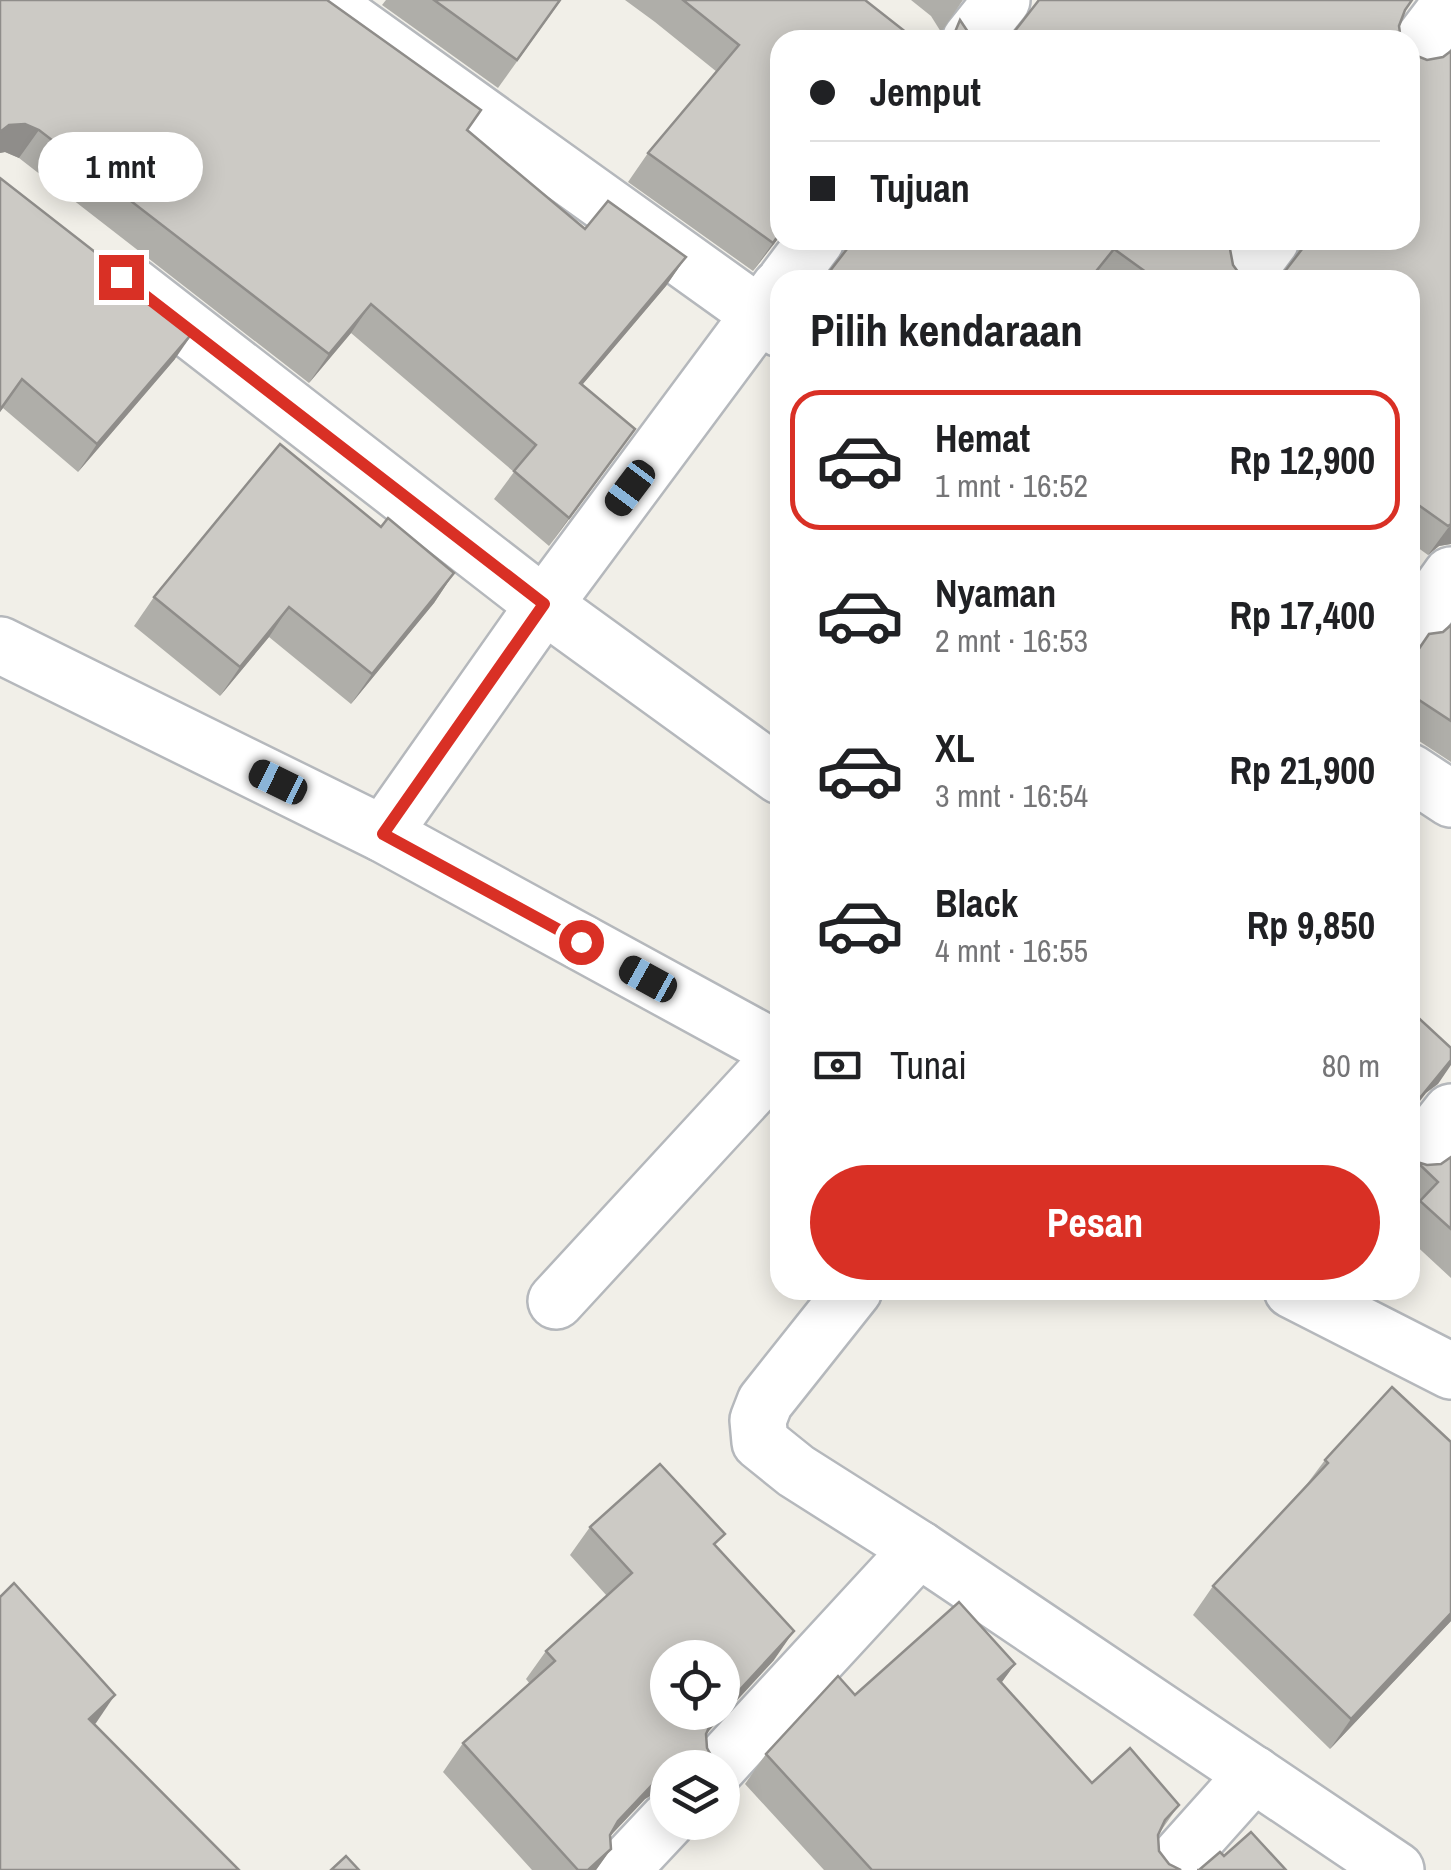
<!DOCTYPE html>
<html lang="id">
<meta charset="utf-8">
<style>
body{margin:0;font-family:"Archivo Narrow",sans-serif;background:#f6f6f6;color:#202124;height:100vh;display:flex;flex-direction:column;font-size:38px;white-space:nowrap}
*{box-sizing:border-box;margin:0}
p{font-size:32px;color:#757577}
.icon{flex:none;width:55px;height:55px;fill:none;stroke:currentColor;stroke-width:2;stroke-linecap:round;stroke-linejoin:round}
.map{position:relative;flex:1;overflow:hidden}
.details{position:absolute;left:770px;top:270px;width:650px;height:1030px;display:flex;flex-direction:column;background:#fff;border-radius:30px;box-shadow:0 5px 25px #0003}
.details>*{flex:none}
.guide{position:absolute;left:770px;top:30px;width:650px;height:220px;border-radius:30px;box-shadow:0 5px 25px #0003;display:grid;align-content:center;height:220px;padding:0 40px;background:#fff}
.fabs{position:absolute;left:650px;top:1640px;display:grid;gap:20px}
.fabs a{display:grid;place-items:center;width:90px;height:90px;border-radius:50%;background:#fff;box-shadow:0 5px 25px #0003;font-size:50px}
.end{position:absolute;width:45px;height:45px;margin:-22px;border:12px solid #d93025;background:#fff;box-shadow:0 0 0 5px #fff}
.from{border-radius:50%}
.bubble{position:absolute;height:70px;border-radius:35px;background:#fff;box-shadow:0 5px 25px #0003;font-size:32px;font-weight:700;line-height:70px;text-align:center}
.car{position:absolute;width:30px;height:60px;margin:-30px -15px;border-radius:12px;box-shadow:0 0 8px 2px #0007;background:linear-gradient(#222 24%,#8ab4d8 0 40%,#222 0 76%,#8ab4d8 0 86%,#222 0)}
.guide b{display:flex;align-items:center;gap:35px;height:95px;font-size:38px}
.guide b+b{border-top:2px solid #e0e0e0}
.guide i{width:25px;height:25px;background:#202124}
ul{padding:0;list-style:none}
li{display:flex;align-items:center;gap:30px;height:140px;margin:0 20px 15px;padding:0 20px;border:5px solid transparent;border-radius:30px}
li div{flex:1}
li b{display:block;font-size:38px}
li em{font-style:normal;font-weight:700}
li.selected{border-color:#d93025}
li>.icon{width:90px;height:90px;stroke-width:1.5}
h2{padding:0 40px;font-size:45px;line-height:120px}
.pay{display:flex;align-items:center;gap:25px;height:110px;padding:0 40px;font-size:38px}
.pay p{margin-inline-start:auto}
.primary-button{display:flex;gap:20px;margin-top:auto;padding:20px 40px}
.primary-button a{flex:1;height:115px;border-radius:60px;background:#d93025;color:#fff;font-size:40px;font-weight:700;line-height:115px;text-align:center}
.map>svg:first-child{display:block}
.lines{fill:none;stroke-linecap:round;stroke-linejoin:round}
.minor-casing{stroke:#b5b8bc;stroke-width:60}
.minor{stroke:#fff;stroke-width:55}
.wall{fill:#afaea9}
.shaded-wall{fill:#8f8d8a}
.building{fill:#cccac5;stroke:#8f8d8a;stroke-width:2.5}
.route{stroke:#d93025;stroke-width:12}
</style>
<div class="map">
<svg width="1451" height="1870" viewBox="0 0 1451 1870">
<rect width="100%" height="100%" fill="#f1efe8"/>
<g class="lines">
<!-- minor casing -->
<g class="minor-casing">
<g id="minor">
<path d="M321,0l459,329"/>
<path d="M970,40l32,-40"/>
<path d="M1410,57l41,-54"/>
<path d="M786,280l30,-40"/>
<path d="M1241,280l30,-40"/>
<path d="M133,286l411,319 236,171"/>
<path d="M1410,632l41,-57"/>
<path d="M0,645l383,189 397,217"/>
<path d="M1410,772l41,27"/>
<path d="M383,834l161,-229 236,-318"/>
<path d="M1410,1164l41,-52"/>
<path d="M1292,1290l159,81"/>
<path d="M556,1301l224,-243"/>
<path d="M919,1549l477,321"/>
<path d="M717,1768l202,-219 -123,-78 -36,-29 -2,-22 7,-18 89,-112"/>
<path d="M621,1870l47,-50"/>
<path d="M1168,1870l86,-96"/>
</g>
</g>
<!-- minor -->
<use href="#minor" class="minor"/>
</g>
<!-- wall -->
<g class="wall">
<path d="M0,0l467,130 118,99 101,28 -20,29 -84,99 33,72 -66,89 -55,-47 20,-27 -163,-139 -42,50 -290,-225 -14,-6 -5,1z"/>
<path d="M386,0h175l-63,88 -116,-83z"/>
<path d="M625,0h240l-85,236 -27,35 -125,-89 20,-29 69,-81 -62,-50z"/>
<path d="M911,0h52l-22,32 -10,-16z"/>
<path d="M0,178l175,181 -97,113 -75,-64 -3,3z"/>
<path d="M846,240h387l-3,9 3,16 8,11 10,4h-152l-4,-3 -3,3h-269l20,-26 4,-9z"/>
<path d="M1302,240h108l41,304 -12,2 -11,9 -18,-13v-262l-124,-10 11,-15z"/>
<path d="M381,527l73,46 -20,30 -83,101 -82,-67 -49,59 -86,-70 20,-29z"/>
<path d="M1451,625v137l-41,-27v-73z"/>
<path d="M1451,1157v121l-41,-38v-24l5,-7 -5,-5v-33l7,-9 10,3 14,-1z"/>
<path d="M1451,1442v179l-121,128 -137,-134 20,-29 94,-102 18,-24z"/>
<path d="M590,1527l126,19 58,114 -68,74 1,14 5,9 -7,11h-37l-8,22 -15,9 -35,37 1,13 -15,21h-64l-89,-98 20,-29 67,-59 -4,-5 20,-28 61,-55 -37,-41z"/>
<path d="M1015,1664l-14,19 91,100 87,22 -21,30 1,16 10,13 12,6h-357l-79,-86 21,-30 89,-59z"/>
</g>
<!-- shaded-wall -->
<g class="shaded-wall">
<path d="M25,124l14,6 -20,28 -14,-6 -5,1v-21l9,-7z"/>
<path d="M780,233v3l-27,35z"/>
<path d="M686,257l-20,29 -106,125 20,-28z"/>
<path d="M371,304l-20,29 -42,50 20,-29z"/>
<path d="M195,330l-20,29 -97,113 19,-28z"/>
<path d="M635,429l-20,28 -66,89 20,-28z"/>
<path d="M1451,524v20l-12,2 -11,9z"/>
<path d="M454,573l-20,30 -83,101 21,-30z"/>
<path d="M289,607l-20,30 -49,59 20,-29z"/>
<path d="M1451,1060v5l-13,19 -12,9 -16,21v-4z"/>
<path d="M1451,1613v8l-121,128 21,-30z"/>
<path d="M794,1631l-20,29 -81,88 20,-29 7,-7h2v-3z"/>
<path d="M1015,1664l-21,29 4,-14z"/>
<path d="M115,1695l-19,28 -27,24 20,-28z"/>
<path d="M680,1761h14l-4,7h-20z"/>
<path d="M668,1769v21h-8l-15,9 -47,50 20,-28z"/>
<path d="M611,1849l-15,21h-8z"/>
</g>
<!-- building -->
<g class="building">
<path d="M0,0h327l154,110 -14,20 118,99 23,-28 78,56 -106,126 55,46 -66,89 -55,-47 22,-26 -165,-141 -42,50 -290,-224 -14,-6 -16,1 -9,7z"/>
<path d="M434,0h126l-43,60z"/>
<path d="M683,0h182l47,37 8,3h-140v193l-7,10 -125,-90 91,-108z"/>
<path d="M1039,0h373l-7,10 -6,16 2,14h-399l12,-8z"/>
<path d="M960,20l10,15 10,5h-37l12,-8z"/>
<path d="M1451,51v473l-3,2 -38,-27v-219h-136l12,-10 23,-30h101v-187l17,7 16,-3z"/>
<path d="M0,178l195,152 -98,114 -75,-65 -22,31z"/>
<path d="M854,240h379l-3,9 3,16 8,11 10,4h-94l-43,-31 -25,31h-266z"/>
<path d="M280,444l101,83 7,-9 66,55 -82,101 -83,-67 -49,60 -86,-70z"/>
<path d="M1451,625v96l-41,-27v-32l19,-28 14,-2z"/>
<path d="M1410,1010l41,38v12l-41,50z"/>
<path d="M1451,1157v72l-31,-28 18,-19 -21,-20 10,3 14,-1z"/>
<path d="M1392,1387l59,55v171l-100,106 -138,-133 115,-123 -3,-3z"/>
<path d="M660,1464l65,70 -11,10 80,87 -72,78v-51h-54v54h52l-7,7 -7,15 1,14 5,9 -9,8 -9,-4h-14l-12,7 -50,53 -8,14 1,14 -23,21h-10l-115,-127 92,-82 -9,-10 86,-78 -42,-46z"/>
<path d="M14,1583l101,112 -26,24 150,151h-239v-273z"/>
<path d="M959,1602l56,62 -17,15 94,104 38,-35 49,57 -14,15 -7,15 1,16 10,13 12,6h-309l-106,-116 72,-78 17,19z"/>
<path d="M1251,1832l35,38h-89h2l21,-18 4,4z"/>
<path d="M346,1856l13,14h-28z"/>
</g>
<g class="lines">
<!-- route -->
<path class="route" d="M121,277l423,327 -161,230 198,108"/>
</g>
</svg>
<div class="fabs">
<a><svg class="icon" aria-label="locate" viewBox="0 0 24 24"><circle cx="12" cy="12" r="6"/><path d="M12 2v4M12 18v4M2 12h4M18 12h4"/></svg></a>
<a><svg class="icon" aria-label="layers" viewBox="0 0 24 24"><path d="M12 4l9 5-9 5-9-5zM3 14l9 5 9-5"/></svg></a>
</div>
<i class="end from" style="left:581px;top:942px"></i>
<i class="end" style="left:121px;top:277px"></i>
<div class="bubble" style="left:38px;top:132px;width:165px">1 mnt</div>
<i class="car" style="left:630px;top:488px;rotate:217deg"></i>
<i class="car" style="left:278px;top:782px;rotate:296deg"></i>
<i class="car" style="left:648px;top:979px;rotate:299deg"></i>
<div class="guide">
<b><i class="from"></i>Jemput</b>
<b><i></i>Tujuan</b>
</div>
<section class="details">
<h2>Pilih kendaraan</h2>
<ul>
<li class="selected"><svg class="icon" aria-label="car" viewBox="0 0 24 24"><path d="M5 17H2v-5l4-1 3-4h7l3 4 3 1v5h-3M9 17h6M6 11h13"/><circle cx="7" cy="17" r="2"/><circle cx="17" cy="17" r="2"/></svg><div><b>Hemat</b><p>1 mnt · 16:52</p></div><em>Rp 12,900</em></li>
<li><svg class="icon" aria-label="car" viewBox="0 0 24 24"><path d="M5 17H2v-5l4-1 3-4h7l3 4 3 1v5h-3M9 17h6M6 11h13"/><circle cx="7" cy="17" r="2"/><circle cx="17" cy="17" r="2"/></svg><div><b>Nyaman</b><p>2 mnt · 16:53</p></div><em>Rp 17,400</em></li>
<li><svg class="icon" aria-label="car" viewBox="0 0 24 24"><path d="M5 17H2v-5l4-1 3-4h7l3 4 3 1v5h-3M9 17h6M6 11h13"/><circle cx="7" cy="17" r="2"/><circle cx="17" cy="17" r="2"/></svg><div><b>XL</b><p>3 mnt · 16:54</p></div><em>Rp 21,900</em></li>
<li><svg class="icon" aria-label="car" viewBox="0 0 24 24"><path d="M5 17H2v-5l4-1 3-4h7l3 4 3 1v5h-3M9 17h6M6 11h13"/><circle cx="7" cy="17" r="2"/><circle cx="17" cy="17" r="2"/></svg><div><b>Black</b><p>4 mnt · 16:55</p></div><em>Rp 9,850</em></li>
</ul>
<div class="pay"><svg class="icon" aria-label="cash" viewBox="0 0 24 24"><path d="M3 7h18v10H3z"/><circle cx="12" cy="12" r="2"/></svg>Tunai<p>80 m</p></div>
<div class="primary-button"><a>Pesan</a></div>
</section>
</div>
